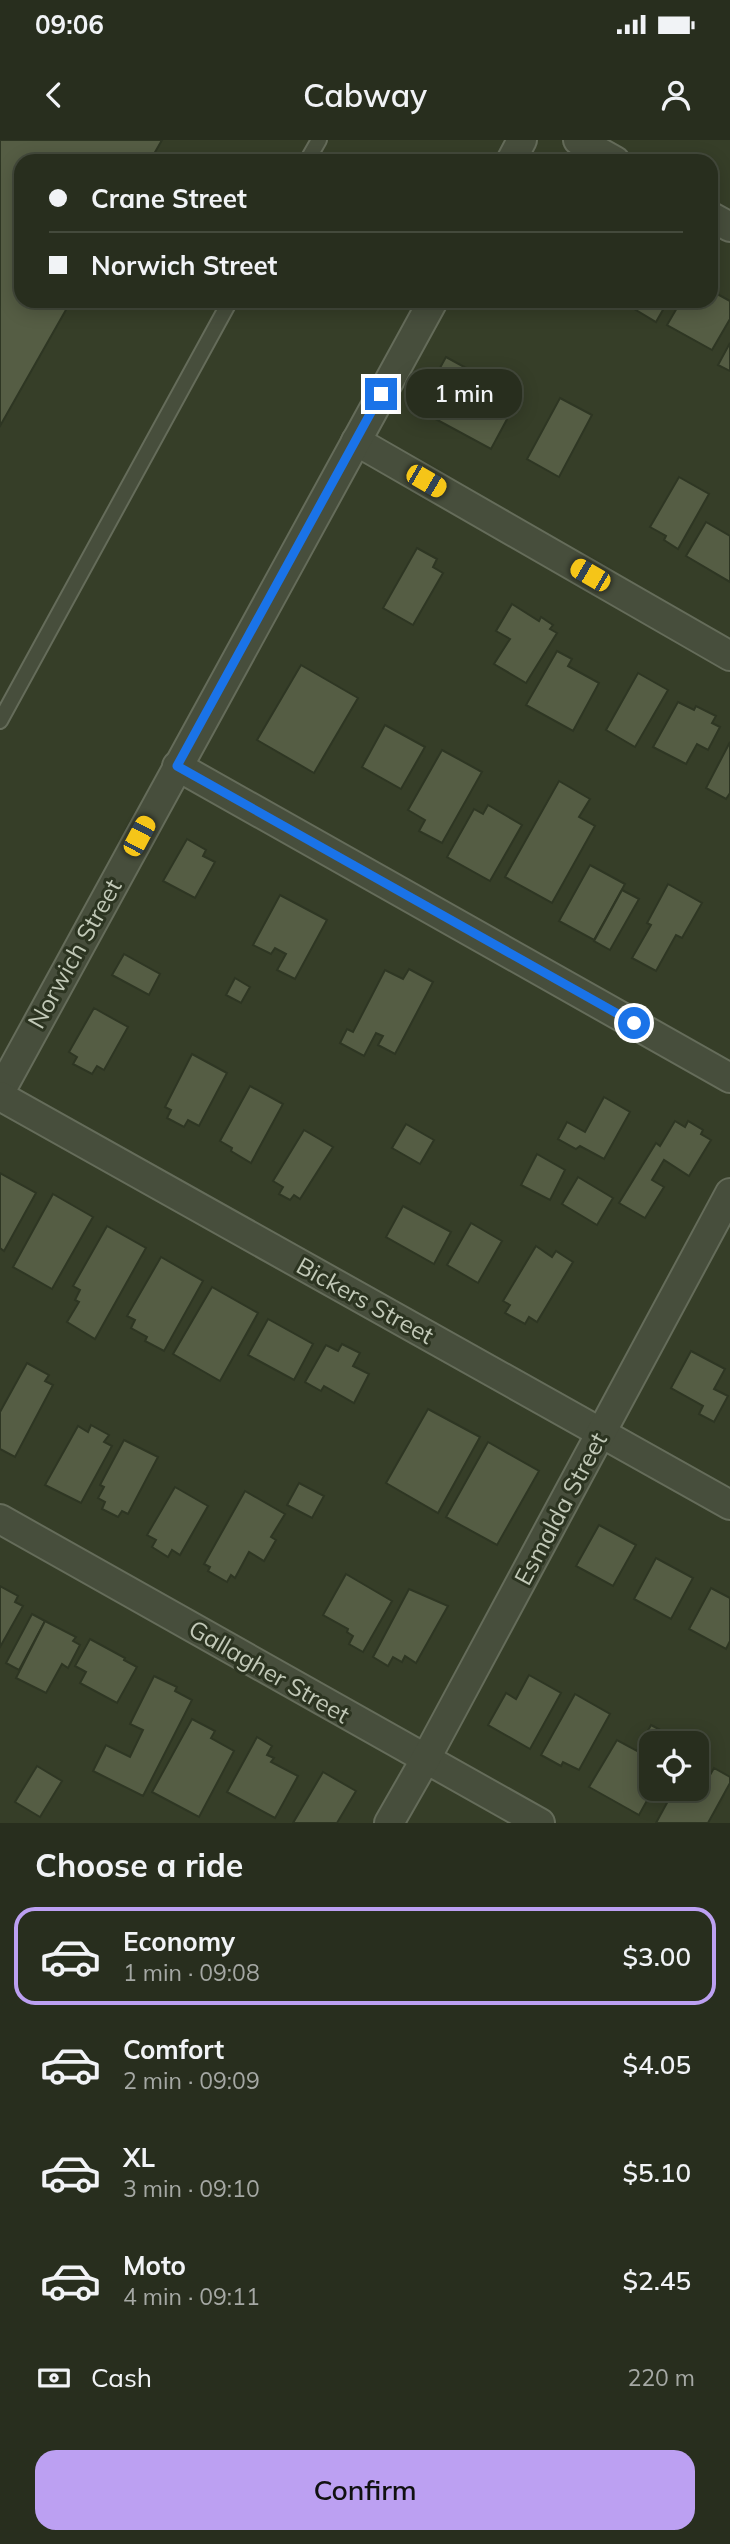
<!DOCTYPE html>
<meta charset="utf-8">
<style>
body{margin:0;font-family:Mulish,sans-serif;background:#303627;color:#f1f3f6;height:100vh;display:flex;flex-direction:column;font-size:26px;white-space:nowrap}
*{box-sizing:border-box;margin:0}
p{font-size:23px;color:#a5a8a4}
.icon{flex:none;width:38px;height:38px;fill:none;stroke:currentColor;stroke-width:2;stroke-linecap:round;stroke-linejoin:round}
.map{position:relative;height:1683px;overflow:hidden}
.panel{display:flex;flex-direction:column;background:#282e1e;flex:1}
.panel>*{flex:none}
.hud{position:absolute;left:14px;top:14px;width:704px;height:154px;border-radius:21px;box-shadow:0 4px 18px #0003,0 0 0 2px #444a3c;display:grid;align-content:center;height:154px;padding:0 35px;background:#282e1e}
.tools{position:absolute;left:639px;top:1591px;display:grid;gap:14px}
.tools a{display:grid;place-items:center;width:70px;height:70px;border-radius:14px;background:#282e1e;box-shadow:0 4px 18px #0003,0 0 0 2px #444a3c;font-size:35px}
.end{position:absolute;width:32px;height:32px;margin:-16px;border:9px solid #1a73e8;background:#fff;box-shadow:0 0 0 4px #fff}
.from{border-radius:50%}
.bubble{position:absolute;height:49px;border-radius:21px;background:#282e1e;box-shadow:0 4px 18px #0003,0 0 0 2px #444a3c;font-size:23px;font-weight:600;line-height:49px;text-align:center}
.car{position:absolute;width:21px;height:42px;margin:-21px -10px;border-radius:9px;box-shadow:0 0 5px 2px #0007;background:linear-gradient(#f5c518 24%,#345 0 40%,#f5c518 0 76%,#345 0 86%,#f5c518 0)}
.hud b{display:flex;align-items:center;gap:24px;height:66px;font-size:26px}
.hud b+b{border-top:2px solid #444a3c}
.hud i{width:18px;height:18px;background:#f1f3f6}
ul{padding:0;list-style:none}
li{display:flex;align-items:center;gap:21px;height:98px;margin:0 14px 10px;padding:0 21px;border:4px solid transparent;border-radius:21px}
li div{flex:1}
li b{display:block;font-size:26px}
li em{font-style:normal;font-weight:600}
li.on{border-color:#bca0f2}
li>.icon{width:63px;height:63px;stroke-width:1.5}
h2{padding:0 35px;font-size:32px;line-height:84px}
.pay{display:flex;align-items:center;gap:18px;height:77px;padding:0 35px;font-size:26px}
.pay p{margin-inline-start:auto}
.primary-button{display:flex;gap:14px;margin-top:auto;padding:14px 35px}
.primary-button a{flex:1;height:80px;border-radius:21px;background:#bca0f2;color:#111;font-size:28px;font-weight:600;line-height:80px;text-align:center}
.status{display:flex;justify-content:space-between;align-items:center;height:49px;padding:0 35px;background:#282e1e;direction:ltr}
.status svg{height:19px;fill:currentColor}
header{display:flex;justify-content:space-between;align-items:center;height:91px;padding:0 35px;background:#282e1e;font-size:32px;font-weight:600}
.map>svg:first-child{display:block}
.building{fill:#555d44;stroke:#2e3623;stroke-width:2}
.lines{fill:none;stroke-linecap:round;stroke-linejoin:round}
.service-casing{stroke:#656c5a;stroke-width:18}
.minor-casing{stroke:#656c5a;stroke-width:32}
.service{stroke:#474e3c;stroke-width:14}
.minor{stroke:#474e3c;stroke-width:28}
.route{stroke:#1a73e8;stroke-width:9}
.labels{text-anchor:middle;stroke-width:6;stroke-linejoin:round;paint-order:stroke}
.street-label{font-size:24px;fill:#c2c9b8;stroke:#2c3421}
</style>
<div class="status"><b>09:06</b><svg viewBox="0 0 49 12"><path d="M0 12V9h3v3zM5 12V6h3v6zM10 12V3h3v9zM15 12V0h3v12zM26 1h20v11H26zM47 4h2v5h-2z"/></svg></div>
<header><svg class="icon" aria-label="back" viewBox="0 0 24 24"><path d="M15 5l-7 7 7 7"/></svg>Cabway<svg class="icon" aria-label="person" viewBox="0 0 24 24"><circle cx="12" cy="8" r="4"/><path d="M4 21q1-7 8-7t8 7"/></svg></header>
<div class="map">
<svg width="730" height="1683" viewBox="0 0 730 1683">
<rect width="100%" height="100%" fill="#363e28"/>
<!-- building -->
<g class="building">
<path d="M0,0h162l-12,21h-129v140h50l-71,125z"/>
<path d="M710,150l20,11v18l-18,31 -45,-25 14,-24h29z"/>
<path d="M621,161h47l-12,21z"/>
<path d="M730,203v28l-12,-6z"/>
<path d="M446,217l73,40 -28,52 -74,-40z"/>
<path d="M560,258l32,17 -33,62 -32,-18z"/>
<path d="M679,337l30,17 -31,55 -14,-9 2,-4 -16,-9z"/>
<path d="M706,382l24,14v46l-44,-26z"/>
<path d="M417,408l20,11 -4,8 10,6 -30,52 -30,-17z"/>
<path d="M512,464l27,17 2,-4 12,8 -3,4 7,4 -31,50 -32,-19 16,-25 -14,-8z"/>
<path d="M557,511l15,8 -4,7 31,17 -26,48 -47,-26z"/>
<path d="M301,525l57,33 -44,75 -57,-33z"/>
<path d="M638,533l30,17 -33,57 -29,-17z"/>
<path d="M678,562l16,8 2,-4 20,10 -4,7 8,4 -12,23 -11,-6 -11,20 -33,-17z"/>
<path d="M385,585l40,22 -24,42 -39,-22z"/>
<path d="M730,602v51l-4,6 -20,-11z"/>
<path d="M442,610l40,22 -40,71 -23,-12 6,-11 -17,-10z"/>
<path d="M559,641l31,18 -11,18 16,9 -43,77 -47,-26z"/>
<path d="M488,665l34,20 -32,56 -43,-24 27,-48 9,5z"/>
<path d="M187,699l19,11 -3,6 12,6 -20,36 -32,-17z"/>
<path d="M590,725l35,19 -31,56 -35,-19z"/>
<path d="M668,744l34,19 -20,35 -6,-3 -20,36 -24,-13 19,-33 -4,-2z"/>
<path d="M622,750l17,9 -29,51 -16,-9z"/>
<path d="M280,755l47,25 -32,59 -18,-9 9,-16 -11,-6 -4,6 -18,-9z"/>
<path d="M124,814l36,20 -11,21 -37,-20z"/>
<path d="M409,829l24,13 -38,72 -17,-9 5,-9 -7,-3 -12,23 -24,-13 7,-14 6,3 32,-62 18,9z"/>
<path d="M235,838l15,9 -9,16 -15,-8z"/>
<path d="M94,868l34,19 -24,43 -7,-4 -5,8 -19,-10 4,-7 -8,-5z"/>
<path d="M192,914l35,19 -28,53 -11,-6 -4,7 -17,-9 4,-8 -6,-3z"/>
<path d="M250,946l33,18 -32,59 -20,-12 1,-3 -12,-7z"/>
<path d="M604,957l26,15 -26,47 -24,-13 -4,3 -18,-10 9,-17 18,10z"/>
<path d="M675,981l10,6 3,-6 15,9 -2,4 10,6 -22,36 -25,-16 -12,20 12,7 -19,31 -26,-15 37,-60 4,3z"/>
<path d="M406,984l28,16 -14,24 -28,-16z"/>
<path d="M304,990l29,17 -33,52 -6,-4 -4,5 -11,-6 4,-7 -10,-6z"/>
<path d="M537,1014l28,16 -15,30 -29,-15z"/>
<path d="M0,1033l36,20 -32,58 -4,-3z"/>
<path d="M578,1037l35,21 -16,27 -35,-21z"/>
<path d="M53,1054l40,23 -41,72 -39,-22z"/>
<path d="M403,1066l48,26 -17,32 -48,-27z"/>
<path d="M471,1083l31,18 -24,42 -31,-18z"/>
<path d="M107,1086l39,22 -51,91 -28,-17 12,-20 -4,-2 5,-10 -7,-4z"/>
<path d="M536,1106l16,11 4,-6 17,11 -36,60 -8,-5 -4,7 -20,-11 5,-8 -7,-4z"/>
<path d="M161,1117l42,24 -39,70 -19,-10 2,-4 -16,-9 4,-8 -8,-4z"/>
<path d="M212,1147l46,26 -38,68 -47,-27z"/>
<path d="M268,1179l45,25 -19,36 -46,-25z"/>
<path d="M342,1204l18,9 -7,13 16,8 -15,29 -30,-17 -3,5 -16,-9 21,-37 12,6z"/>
<path d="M691,1211l34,18 -11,20 14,7 -14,26 -15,-8 4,-8 -32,-18z"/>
<path d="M27,1223l22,12 -4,6 8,4 -38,72 -15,-8v-37z"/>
<path d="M428,1269l52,28 -42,76 -52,-30z"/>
<path d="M91,1285l18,10 -5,7 8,4 -31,57 -36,-18 33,-59 10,6z"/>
<path d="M124,1300l34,17 -30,57 -6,-3 -4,6 -16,-8 3,-7 -7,-4 6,-11 -4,-2z"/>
<path d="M488,1302l51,29 -42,74 -51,-28z"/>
<path d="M299,1343l25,13 -12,22 -25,-13z"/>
<path d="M175,1347l33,19 -28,49 -8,-5 -4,7 -16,-10 4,-7 -9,-5z"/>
<path d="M245,1351l40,23 -14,23 5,3 -12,21 -15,-9 -14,26 -4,-3 -4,7 -19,-11 2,-4 -6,-3z"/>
<path d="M599,1385l37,20 -23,41 -37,-20z"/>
<path d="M656,1418l37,20 -22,41 -37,-20z"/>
<path d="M346,1434l46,27 -29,51 -14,-8 4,-8 -6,-4 1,-3 -25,-14z"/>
<path d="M0,1446l18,10 -3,6 8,4 -23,41z"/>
<path d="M711,1448l19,10v43l-4,8 -37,-20z"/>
<path d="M409,1449l39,17 -32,57 -11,-7 -3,6 -9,-5 -5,9 -15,-9z"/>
<path d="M32,1474l13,7 -26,49 -13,-7z"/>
<path d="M45,1481l31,16 -3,4 7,4 -12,23 -6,-4 -16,29 -30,-15z"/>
<path d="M90,1499l35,19 -1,2 13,7 -20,36 -37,-20 6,-11 -11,-6z"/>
<path d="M529,1535l32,18 -31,56 -42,-24 18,-32 10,6z"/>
<path d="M154,1536l23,11 -2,4 17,9 -49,96 -50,-25 13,-26 24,12 13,-27 -13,-6z"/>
<path d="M575,1554l35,20 -31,56 -16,-8 -2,4 -20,-11z"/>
<path d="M192,1579l23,12 -4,7 23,13 -35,66 -47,-25z"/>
<path d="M651,1585l30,16 -30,2v45h3l-15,27 -50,-28 28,-47 20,11z"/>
<path d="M257,1597l15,9 -5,9 7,3 -3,4 27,14 -23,42 -48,-26z"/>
<path d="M37,1626l25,15 -22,36 -25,-15z"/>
<path d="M714,1628l16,9v6l-22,40h-52l18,-33 16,9 12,-20 4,3z"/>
<path d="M323,1632l33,19 -19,32h-44z"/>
</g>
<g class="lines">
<!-- service casing -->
<g class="service-casing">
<g id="service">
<path d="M307,21l12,-21"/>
<path d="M0,581l230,-420"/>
</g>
</g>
<!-- minor casing -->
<g class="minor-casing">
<g id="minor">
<path d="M578,0l37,21"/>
<path d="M511,21l11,-21"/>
<path d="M710,76l20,11"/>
<path d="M356,301l374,215"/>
<path d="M177,626l553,312"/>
<path d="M0,952l433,-791"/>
<path d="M0,956l730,409"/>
<path d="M0,1379l540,304"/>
<path d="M389,1683l36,-63 305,-567"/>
</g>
</g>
<!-- service -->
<use href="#service" class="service"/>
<!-- minor -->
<use href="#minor" class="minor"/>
</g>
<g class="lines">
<!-- route -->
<path class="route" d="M381,254l-204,372 457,257"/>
</g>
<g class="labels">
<!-- street labels -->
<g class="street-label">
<text transform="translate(75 814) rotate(-61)" y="8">Norwich Street</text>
<text transform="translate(365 1161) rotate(29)" y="8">Bickers Street</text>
<text transform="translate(561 1369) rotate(-62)" y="8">Esmalda Street</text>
<text transform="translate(269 1532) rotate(30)" y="8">Gallagher Street</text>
</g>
</g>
</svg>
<div class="tools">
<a><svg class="icon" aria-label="locate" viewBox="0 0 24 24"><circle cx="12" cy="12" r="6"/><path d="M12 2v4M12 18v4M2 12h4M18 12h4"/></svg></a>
</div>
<i class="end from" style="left:634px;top:883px"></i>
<i class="end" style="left:381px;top:254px"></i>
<div class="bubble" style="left:406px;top:229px;width:116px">1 min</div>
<i class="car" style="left:426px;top:341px;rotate:120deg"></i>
<i class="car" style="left:590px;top:435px;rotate:300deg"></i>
<i class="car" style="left:139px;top:696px;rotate:28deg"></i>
<div class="hud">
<b><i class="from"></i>Crane Street</b>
<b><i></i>Norwich Street</b>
</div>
</div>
<section class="panel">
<h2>Choose a ride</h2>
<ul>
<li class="on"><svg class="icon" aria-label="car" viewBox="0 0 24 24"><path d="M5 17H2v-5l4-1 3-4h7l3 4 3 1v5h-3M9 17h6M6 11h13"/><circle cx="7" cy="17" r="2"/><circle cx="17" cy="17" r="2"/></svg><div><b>Economy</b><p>1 min · 09:08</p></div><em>$3.00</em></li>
<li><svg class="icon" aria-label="car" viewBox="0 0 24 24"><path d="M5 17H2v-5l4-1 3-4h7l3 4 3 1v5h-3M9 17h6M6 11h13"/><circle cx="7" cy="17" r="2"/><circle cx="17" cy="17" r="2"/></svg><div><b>Comfort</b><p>2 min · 09:09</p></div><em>$4.05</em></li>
<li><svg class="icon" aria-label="car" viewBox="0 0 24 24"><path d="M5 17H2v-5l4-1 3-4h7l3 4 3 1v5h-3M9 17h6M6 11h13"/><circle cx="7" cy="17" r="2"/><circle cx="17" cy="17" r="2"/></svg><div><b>XL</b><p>3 min · 09:10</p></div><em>$5.10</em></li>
<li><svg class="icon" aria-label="car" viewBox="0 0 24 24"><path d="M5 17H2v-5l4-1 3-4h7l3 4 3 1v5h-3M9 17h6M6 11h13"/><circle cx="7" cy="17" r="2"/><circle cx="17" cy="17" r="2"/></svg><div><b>Moto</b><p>4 min · 09:11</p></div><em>$2.45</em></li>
</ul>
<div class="pay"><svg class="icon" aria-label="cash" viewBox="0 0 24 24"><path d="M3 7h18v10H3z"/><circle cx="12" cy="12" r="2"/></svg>Cash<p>220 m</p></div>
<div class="primary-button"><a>Confirm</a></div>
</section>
